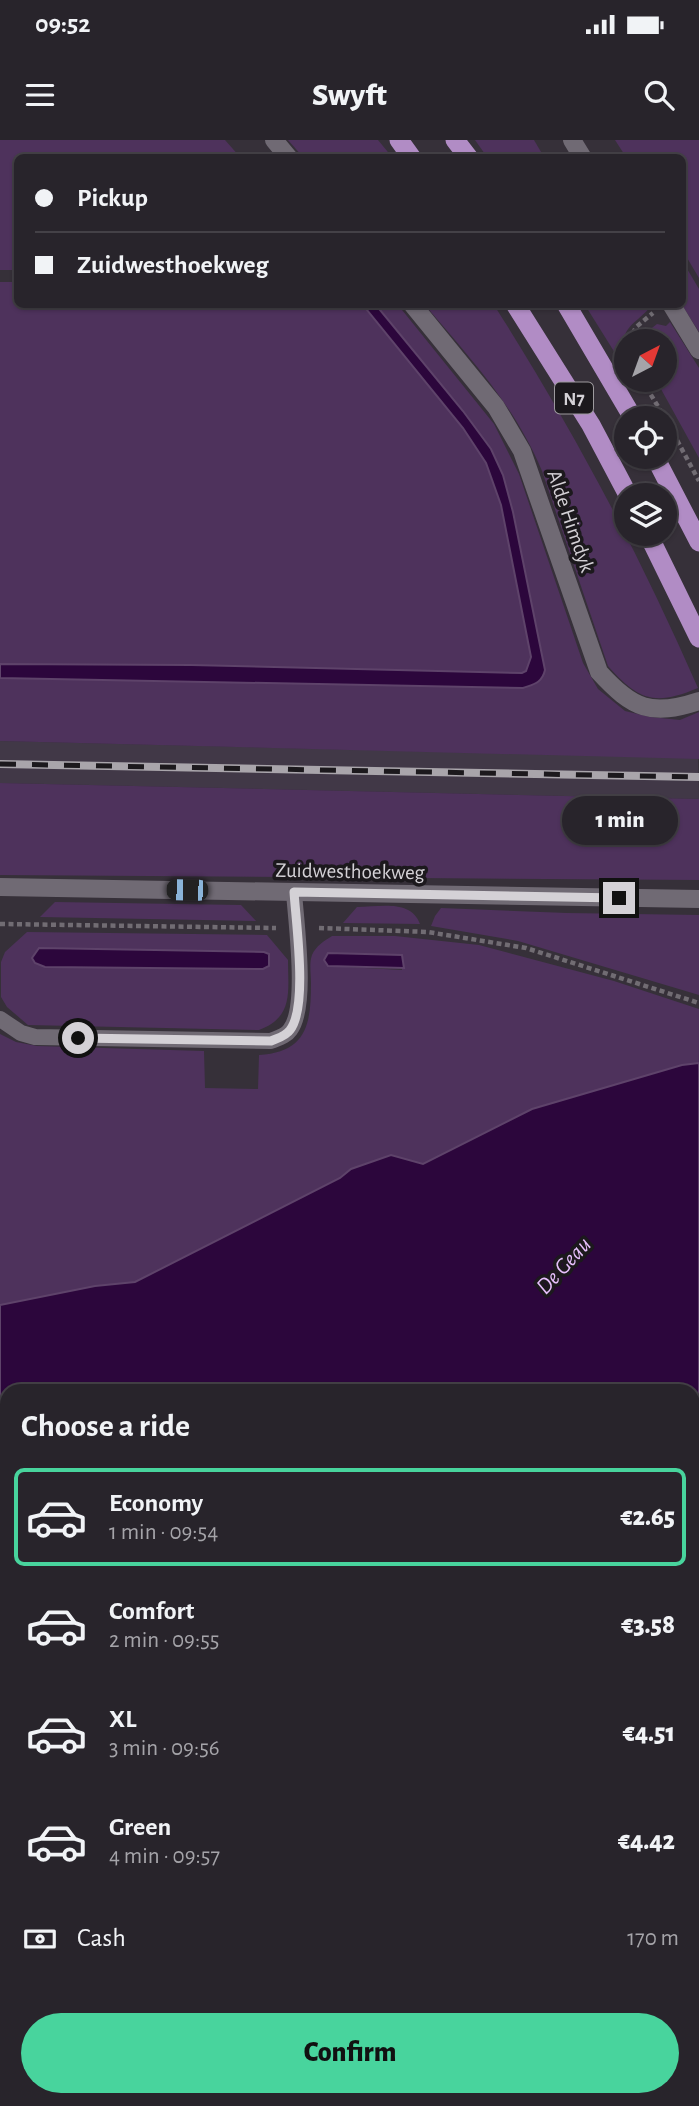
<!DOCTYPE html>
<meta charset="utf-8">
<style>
body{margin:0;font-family:"Alegreya Sans",sans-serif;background:#343037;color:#f1f3f6;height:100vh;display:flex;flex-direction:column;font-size:26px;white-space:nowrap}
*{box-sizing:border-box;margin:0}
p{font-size:23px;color:#a5a4a9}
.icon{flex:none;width:38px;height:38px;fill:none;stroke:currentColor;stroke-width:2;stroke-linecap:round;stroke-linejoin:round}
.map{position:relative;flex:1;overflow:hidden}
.drawer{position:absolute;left:0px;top:1244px;width:700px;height:723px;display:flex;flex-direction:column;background:#28242b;border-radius:21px 21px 0 0;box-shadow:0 2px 5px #0004,0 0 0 2px #444147}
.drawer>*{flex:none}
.guide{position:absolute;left:14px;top:14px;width:672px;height:154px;border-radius:10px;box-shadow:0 2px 5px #0004,0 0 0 2px #444147;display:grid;align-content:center;height:154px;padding:0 21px;background:#28242b}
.needle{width:46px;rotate:41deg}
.fabs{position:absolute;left:614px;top:189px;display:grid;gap:14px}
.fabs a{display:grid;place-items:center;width:63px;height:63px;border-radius:50%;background:#28242b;box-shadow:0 2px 5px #0004,0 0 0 2px #444147;font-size:35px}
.end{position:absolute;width:32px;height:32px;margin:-16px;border:9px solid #d4d1d6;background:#111;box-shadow:0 0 0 4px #111}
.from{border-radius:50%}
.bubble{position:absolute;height:49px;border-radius:24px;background:#28242b;box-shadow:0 2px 5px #0004,0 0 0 2px #444147;font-size:23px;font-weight:800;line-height:49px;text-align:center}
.car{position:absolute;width:21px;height:42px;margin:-21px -10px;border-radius:9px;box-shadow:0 0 5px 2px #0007;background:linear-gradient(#222 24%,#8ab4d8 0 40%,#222 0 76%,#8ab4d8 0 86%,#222 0)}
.guide b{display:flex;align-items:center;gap:24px;height:66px;font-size:26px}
.guide b+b{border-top:2px solid #444147}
.guide i{width:18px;height:18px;background:#f1f3f6}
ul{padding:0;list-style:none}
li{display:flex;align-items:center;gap:21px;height:98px;margin:0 14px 10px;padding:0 7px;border:4px solid transparent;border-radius:10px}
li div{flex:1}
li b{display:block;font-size:26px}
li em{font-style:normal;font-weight:800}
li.active{border-color:#48d49d}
li>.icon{width:63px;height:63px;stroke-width:1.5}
h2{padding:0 21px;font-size:32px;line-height:84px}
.pay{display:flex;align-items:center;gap:18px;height:77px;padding:0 21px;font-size:26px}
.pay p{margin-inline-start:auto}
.button{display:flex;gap:14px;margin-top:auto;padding:14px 21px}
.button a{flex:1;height:80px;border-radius:42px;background:#48d49d;color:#111;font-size:28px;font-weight:800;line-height:80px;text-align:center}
.status{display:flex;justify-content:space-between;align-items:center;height:49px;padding:0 35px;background:#28242b;direction:ltr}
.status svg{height:19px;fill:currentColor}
header{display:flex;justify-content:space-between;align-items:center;height:91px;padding:0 21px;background:#28242b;font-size:32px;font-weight:800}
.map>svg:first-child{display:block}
.built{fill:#413847}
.green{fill:#4e325c;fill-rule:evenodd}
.water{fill:#2c063c;stroke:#5e436a;stroke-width:2}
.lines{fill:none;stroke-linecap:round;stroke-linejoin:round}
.path{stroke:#716c73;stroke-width:4.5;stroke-dasharray:5 3.5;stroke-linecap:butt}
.service{stroke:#706a74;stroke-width:16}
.minor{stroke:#706a74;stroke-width:18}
.tertiary{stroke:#706a74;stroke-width:18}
.trunk{stroke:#b18cc5;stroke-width:19}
.rail-casing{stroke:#a9a5ab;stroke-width:8}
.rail{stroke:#1c191d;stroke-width:5;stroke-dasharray:16;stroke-linecap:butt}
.wall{fill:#6f4584}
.building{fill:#81509a;stroke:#5a386c;stroke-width:2}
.route{stroke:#d4d1d6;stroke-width:9}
.labels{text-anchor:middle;stroke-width:7;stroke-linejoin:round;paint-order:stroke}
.shield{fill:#1c191d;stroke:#9d9a9e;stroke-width:2}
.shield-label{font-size:19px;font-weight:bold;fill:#d4d1d6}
.street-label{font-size:21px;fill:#d4d1d6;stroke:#1c191d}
.water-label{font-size:23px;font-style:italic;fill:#e6bffc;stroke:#1c191d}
</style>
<div class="status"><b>09:52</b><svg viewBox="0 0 49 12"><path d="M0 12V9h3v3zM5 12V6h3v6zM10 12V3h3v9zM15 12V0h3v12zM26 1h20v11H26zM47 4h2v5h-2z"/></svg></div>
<header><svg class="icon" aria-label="menu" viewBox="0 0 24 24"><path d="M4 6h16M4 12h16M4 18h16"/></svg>Swyft<svg class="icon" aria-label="search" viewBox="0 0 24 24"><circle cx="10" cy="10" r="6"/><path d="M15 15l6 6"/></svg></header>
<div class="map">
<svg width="699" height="1966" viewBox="0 0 699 1966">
<rect width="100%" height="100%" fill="#363039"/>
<!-- built -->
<path class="built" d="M0,601l698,17 1,41 -699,-16z"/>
<!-- green -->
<g class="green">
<path d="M0,0h225l15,17 -222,1 -1,112h-17z"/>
<path d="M288,0h90l14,17h-89z"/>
<path d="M475,0h59l10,17h-57z"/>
<path d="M615,0h84v138l-16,-27 -1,-93 -56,-1z"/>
<path d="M683,122l16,27v43l-17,-27z"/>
<path d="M0,142h17l1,22 344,1 101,123 23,35 15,42 30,152 -5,14 -4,2 -331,-8 -191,-1z"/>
<path d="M376,164l22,1 96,119 25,50 64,189 15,26 27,22 25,6 30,3 19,-8v47l-699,-18v-63l522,10c12,-4 20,-5 23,-18l-32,-158 -10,-36 -12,-27 -28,-38z"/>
<path d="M425,165h69c78,122 146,250 204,383 -43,18 -59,13 -90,-22l-66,-195c-27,-65 -72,-113 -117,-166z"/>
<path d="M585,165h67c-17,21 -33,20 -28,53l-4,3z"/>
<path d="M670,182l29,46v90l-43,-78h9v-39h-24l2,-6 14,-11 9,2z"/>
<path d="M0,643l699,16v81l-699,-5z"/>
<path d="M55,762l186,3 15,16 -216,-4z"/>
<path d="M357,767c23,0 54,-8 63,17l-77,-1z"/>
<path d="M441,768l126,5 132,2v80l-181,-54 -87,-15 4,-10z"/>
<path d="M27,792l240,3 21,25c0,31 6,57 -29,70l-231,-5 -21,-18 -6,-10v-35l4,-10z"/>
<path d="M332,796h63l84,9 135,36 85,28v54l-17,2 -150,44 -109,55 -72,5 -11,9 -205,104 -40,4 -95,19v-271l16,8 21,4 167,5 1,37 53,1 1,-34c48,-3 52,-31 52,-72 0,-9 -2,-20 1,-28 4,-9 12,-14 20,-19zM328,813l74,2v15l-74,-4 -2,-11z"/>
<path d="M699,1464v272h-6v-263z"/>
</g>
<!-- water -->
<g class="water">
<path d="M362,164l14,1 87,106 28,38 12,26 10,37 32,158c-3,13 -11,14 -22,18l-523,-10v-14l191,1 331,8 4,-2 5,-14 -30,-152 -15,-42 -23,-35z"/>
<path d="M39,808l225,4 5,2v12l-6,3 -218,-2 -10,-4 -3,-5z"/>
<path d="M328,813l74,2 2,13 -76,-2 -4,-6z"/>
<path d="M699,923v541l-6,9v-222h-686v483l-7,1v-570l95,-19 40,-4 205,-104 11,-9 40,-14 32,9 109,-55 150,-44z"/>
<path d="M693,1847h6v119h-50v-6h44z"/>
<path d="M7,1894v66h115l1,6h-123v-70z"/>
<path d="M144,1960h193l1,6h-195z"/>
</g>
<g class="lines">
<!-- path -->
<g class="path">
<path d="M629,201l7,-14 17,-14"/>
<path d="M642,240l23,38"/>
<path d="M665,278l34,63"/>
<path d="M0,784l276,4"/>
<path d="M319,788l109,4 98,16 173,55"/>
<path d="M693,1746h6"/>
<path d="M0,1769h7"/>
</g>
<!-- service -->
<g class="service">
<path d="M0,879l21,14 14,4 236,4c7,-3 15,-5 19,-11 18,-23 6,-107 4,-138"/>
<path d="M564,1960v6"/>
</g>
<!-- minor -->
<g class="minor">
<path d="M274,0l15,18"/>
<path d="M572,0l11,18"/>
<path d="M412,164l84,103 26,44 77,221c34,37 52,45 100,29"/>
<path d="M671,164l28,46"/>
</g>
<!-- tertiary -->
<path class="tertiary" d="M0,747l699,12"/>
<!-- trunk -->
<g class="trunk">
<path d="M399,0l13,18"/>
<path d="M455,0l14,18"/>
<path d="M515,164l76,121 37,70"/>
<path d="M566,164l67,114"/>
<path d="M655,317l44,85"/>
<path d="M648,394l51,104"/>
</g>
<!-- rail casing -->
<g class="rail-casing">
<path id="rail" d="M0,624l699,13"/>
</g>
<!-- rail -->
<use href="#rail" class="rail"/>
</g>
<!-- wall -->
<path class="wall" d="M586,1960h77v6h-75z"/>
<!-- building -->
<path class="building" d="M610,1960h53v6h-47z"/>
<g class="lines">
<!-- route -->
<path class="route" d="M78,898l193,3c7,-3 15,-5 19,-11 18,-23 6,-107 4,-138l325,6"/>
</g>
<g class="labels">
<!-- shield labels -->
<rect class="shield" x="555" y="242.5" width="38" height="31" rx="5"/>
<g class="shield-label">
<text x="574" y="265">N7</text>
</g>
<!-- street labels -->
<g class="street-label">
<text transform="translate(571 381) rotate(71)" y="7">Alde Himdyk</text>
<text transform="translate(350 731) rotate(1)" y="7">Zuidwesthoekweg</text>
</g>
<!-- water labels -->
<g class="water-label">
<text transform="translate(563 1125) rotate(-47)" y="8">De Geau</text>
</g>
</g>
</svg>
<div class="fabs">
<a><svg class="needle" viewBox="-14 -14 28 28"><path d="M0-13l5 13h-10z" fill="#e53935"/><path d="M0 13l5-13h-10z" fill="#a5a4a9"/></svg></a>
<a><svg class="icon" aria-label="locate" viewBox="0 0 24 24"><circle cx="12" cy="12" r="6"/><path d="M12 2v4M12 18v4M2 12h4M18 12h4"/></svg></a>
<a><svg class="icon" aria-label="layers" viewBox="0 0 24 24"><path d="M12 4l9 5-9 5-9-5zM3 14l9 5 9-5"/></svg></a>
</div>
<i class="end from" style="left:78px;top:898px"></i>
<i class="end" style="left:619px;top:758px"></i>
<div class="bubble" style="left:562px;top:656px;width:116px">1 min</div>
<i class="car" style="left:187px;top:750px;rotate:271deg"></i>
<div class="guide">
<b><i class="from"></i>Pickup</b>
<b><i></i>Zuidwesthoekweg</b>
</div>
<section class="drawer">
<h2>Choose a ride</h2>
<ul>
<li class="active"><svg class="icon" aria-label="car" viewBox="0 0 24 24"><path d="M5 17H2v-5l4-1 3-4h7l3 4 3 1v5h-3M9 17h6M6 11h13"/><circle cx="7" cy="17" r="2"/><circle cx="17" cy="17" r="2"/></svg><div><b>Economy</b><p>1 min · 09:54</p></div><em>€2.65</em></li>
<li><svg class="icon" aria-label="car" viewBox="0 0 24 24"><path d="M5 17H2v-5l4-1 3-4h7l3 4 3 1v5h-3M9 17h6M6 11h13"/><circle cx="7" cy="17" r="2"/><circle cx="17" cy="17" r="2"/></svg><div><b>Comfort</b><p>2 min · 09:55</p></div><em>€3.58</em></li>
<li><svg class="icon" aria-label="car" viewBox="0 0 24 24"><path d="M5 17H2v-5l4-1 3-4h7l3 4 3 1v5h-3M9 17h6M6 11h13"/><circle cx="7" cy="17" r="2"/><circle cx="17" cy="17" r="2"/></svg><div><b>XL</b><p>3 min · 09:56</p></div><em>€4.51</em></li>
<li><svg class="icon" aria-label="car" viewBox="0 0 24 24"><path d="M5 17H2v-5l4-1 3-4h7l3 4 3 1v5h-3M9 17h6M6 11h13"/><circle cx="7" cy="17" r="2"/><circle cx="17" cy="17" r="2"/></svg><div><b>Green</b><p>4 min · 09:57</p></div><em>€4.42</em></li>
</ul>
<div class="pay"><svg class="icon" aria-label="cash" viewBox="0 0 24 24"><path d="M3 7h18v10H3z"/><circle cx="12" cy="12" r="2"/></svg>Cash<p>170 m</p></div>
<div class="button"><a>Confirm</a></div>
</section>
</div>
